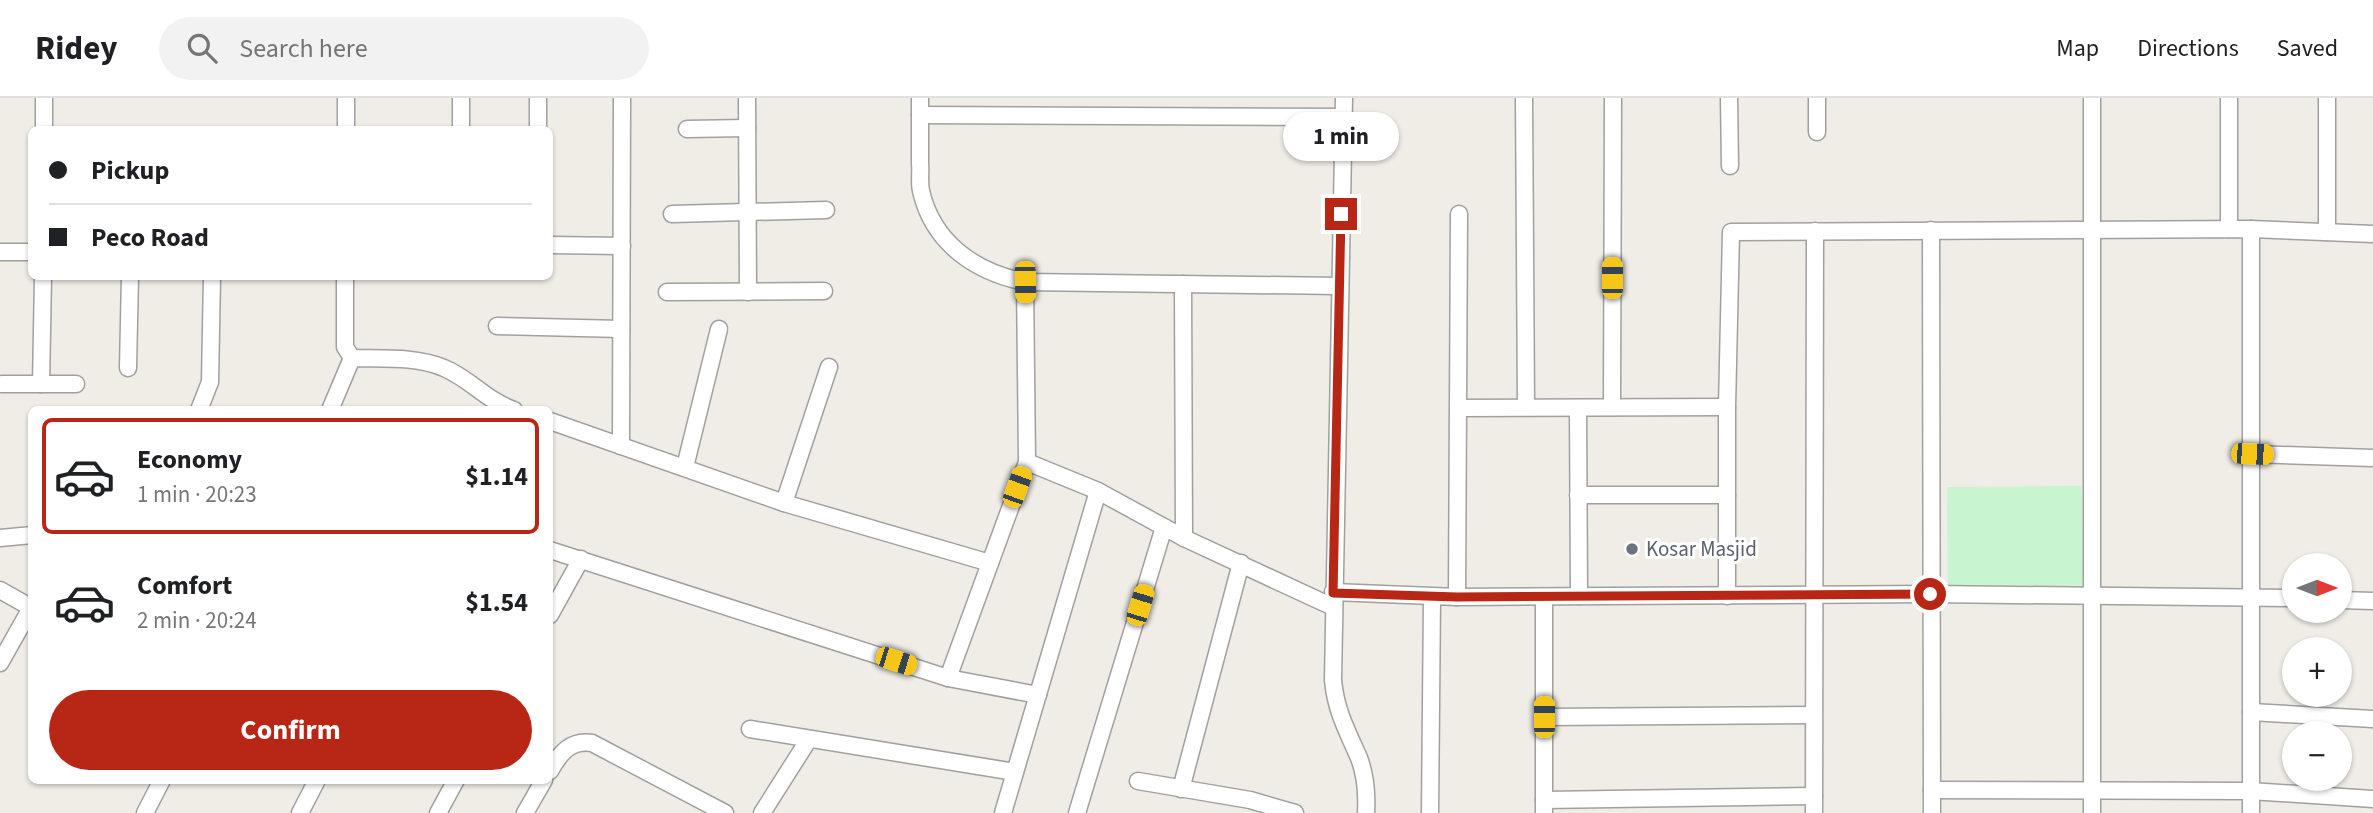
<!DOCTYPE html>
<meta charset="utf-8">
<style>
body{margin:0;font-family:"Source Sans 3",sans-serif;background:#f2f2f2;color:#202124;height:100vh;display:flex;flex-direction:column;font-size:26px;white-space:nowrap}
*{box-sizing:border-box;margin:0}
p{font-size:23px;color:#757577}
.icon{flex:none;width:38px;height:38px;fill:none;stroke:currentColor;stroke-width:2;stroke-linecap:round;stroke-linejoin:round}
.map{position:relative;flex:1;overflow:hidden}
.sheet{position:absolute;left:28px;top:308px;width:525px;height:378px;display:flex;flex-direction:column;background:#fff;border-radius:10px;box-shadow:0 2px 5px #0004}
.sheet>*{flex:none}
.hud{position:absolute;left:28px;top:28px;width:525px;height:154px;border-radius:10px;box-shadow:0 2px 5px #0004;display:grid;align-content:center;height:154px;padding:0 21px;background:#fff}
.needle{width:46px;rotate:90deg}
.tools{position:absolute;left:2282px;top:455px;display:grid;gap:14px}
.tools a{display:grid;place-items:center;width:70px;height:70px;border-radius:50%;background:#fff;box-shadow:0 2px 5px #0004;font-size:35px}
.end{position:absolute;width:32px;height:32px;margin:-16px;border:9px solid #b82615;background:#fff;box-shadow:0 0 0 4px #fff}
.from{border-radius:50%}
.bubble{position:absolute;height:49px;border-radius:24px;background:#fff;box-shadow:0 2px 5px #0004;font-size:23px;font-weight:700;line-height:49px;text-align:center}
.car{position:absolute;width:21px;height:42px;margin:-21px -10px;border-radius:9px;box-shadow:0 0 5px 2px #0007;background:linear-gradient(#f5c518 24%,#345 0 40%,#f5c518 0 76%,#345 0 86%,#f5c518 0)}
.hud b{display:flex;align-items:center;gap:24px;height:66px;font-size:26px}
.hud b+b{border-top:2px solid #e0e0e0}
.hud i{width:18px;height:18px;background:#202124}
ul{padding:12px 0 0;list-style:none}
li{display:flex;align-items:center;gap:21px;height:116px;margin:0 14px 10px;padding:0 7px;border:4px solid transparent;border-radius:10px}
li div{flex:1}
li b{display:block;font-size:26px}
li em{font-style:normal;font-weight:700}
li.current{border-color:#b82615}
li>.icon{width:63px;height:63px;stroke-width:1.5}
.primary-button{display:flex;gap:14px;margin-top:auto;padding:14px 21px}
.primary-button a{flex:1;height:80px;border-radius:42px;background:#b82615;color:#fff;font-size:28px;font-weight:700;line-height:80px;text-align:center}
header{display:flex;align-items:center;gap:42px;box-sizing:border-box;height:98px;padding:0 35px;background:#fff;border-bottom:2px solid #e0e0e0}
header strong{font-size:33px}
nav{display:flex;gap:38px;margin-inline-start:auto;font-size:24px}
.search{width:490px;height:63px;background:#f2f2f2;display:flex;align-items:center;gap:18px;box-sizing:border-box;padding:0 24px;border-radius:38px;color:#757577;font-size:26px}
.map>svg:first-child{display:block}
.park{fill:#c8f4d0}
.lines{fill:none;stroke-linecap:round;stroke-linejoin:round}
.minor-casing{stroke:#a0a0a0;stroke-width:19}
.minor{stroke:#fff;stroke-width:16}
.route{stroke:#b82615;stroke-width:9}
.worship-dot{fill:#6b7280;stroke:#fff;stroke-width:2.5}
.labels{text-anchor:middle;stroke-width:6;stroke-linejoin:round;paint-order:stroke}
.worship-label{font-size:21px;fill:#5b616d;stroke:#fff;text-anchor:start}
</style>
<header>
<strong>Ridey</strong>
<div class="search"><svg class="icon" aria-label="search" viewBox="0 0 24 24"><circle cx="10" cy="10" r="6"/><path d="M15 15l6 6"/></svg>Search here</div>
<nav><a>Map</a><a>Directions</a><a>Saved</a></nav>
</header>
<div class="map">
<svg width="2373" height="715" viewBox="0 0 2373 715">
<rect width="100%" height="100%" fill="#efede6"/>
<!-- park -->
<path class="park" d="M2082,388l1,99 -135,1 -1,-99z"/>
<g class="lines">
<!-- minor casing -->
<g class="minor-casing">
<g id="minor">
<path d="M346,0v32"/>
<path d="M461,0v32"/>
<path d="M538,0v32"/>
<path d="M747,0l1,194"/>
<path d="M920,0c0,22 0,44 0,65 1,9 -1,19 1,28 12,52 54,81 104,91l314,4"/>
<path d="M1344,0l-11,582c3,32 14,50 26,78 7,18 8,37 7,55"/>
<path d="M1524,0l2,308"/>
<path d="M1729,0l1,68"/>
<path d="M2092,0v715"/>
<path d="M920,17l423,2"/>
<path d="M687,31l60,-1"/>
<path d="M44,32v-32"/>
<path d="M1817,34v-34"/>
<path d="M672,116l154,-4"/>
<path d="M2229,131v-131"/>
<path d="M2251,131v584"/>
<path d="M1931,132l1,583"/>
<path d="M2327,134v-134"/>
<path d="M550,147l72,1"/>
<path d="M0,154h32"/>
<path d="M345,178v71l7,11"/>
<path d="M1183,186l1,254"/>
<path d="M667,194l157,-1"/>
<path d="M497,228l124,3"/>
<path d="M352,260c30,1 64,-2 92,10 25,10 43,33 70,42"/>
<path d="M128,270l2,-92"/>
<path d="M2,286h74"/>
<path d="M41,286l2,-108"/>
<path d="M1612,309l1,-309"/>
<path d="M1459,310l268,-1"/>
<path d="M1578,310l1,188"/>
<path d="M199,312l11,-28 2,-106"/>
<path d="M330,312l22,-52"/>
<path d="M550,323l234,82 206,60"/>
<path d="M621,348l1,-348"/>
<path d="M2252,356l121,4"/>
<path d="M1027,364l71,29 86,47 149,69"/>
<path d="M685,369l34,-138"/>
<path d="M1578,397h149"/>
<path d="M784,405l45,-136"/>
<path d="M0,440l32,-3"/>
<path d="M550,452l398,128 90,17"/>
<path d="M0,492l32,18"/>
<path d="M1333,494l124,5 473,-3 364,4"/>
<path d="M1727,498v-189l4,-175 520,-3 122,5"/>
<path d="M1457,499l2,-383"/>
<path d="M2340,502l33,1"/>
<path d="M550,517l31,-56"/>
<path d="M0,565l31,-55"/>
<path d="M948,580l79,-216 -2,-180"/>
<path d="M2251,614l122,7"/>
<path d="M1544,619l269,-2"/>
<path d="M750,631l265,43"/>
<path d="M550,673c10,-18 20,-31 42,-28l133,70"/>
<path d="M1138,683l112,19 45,13"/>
<path d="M1181,691l60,-226"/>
<path d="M1932,692l318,1 123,8"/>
<path d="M1544,702l270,-4"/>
<path d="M145,715l17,-33"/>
<path d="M300,715l17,-33"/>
<path d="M438,715l18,-33"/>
<path d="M525,715l19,-33"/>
<path d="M762,715l47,-74"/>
<path d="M1003,715l95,-322"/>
<path d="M1077,715l87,-286"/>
<path d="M1430,715l2,-216"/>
<path d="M1544,715v-216"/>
<path d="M1814,715l1,-582"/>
</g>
</g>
<!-- minor -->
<use href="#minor" class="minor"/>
</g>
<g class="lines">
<!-- route -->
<path class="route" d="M1341,116l-8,379 124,4 473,-3"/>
</g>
<!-- markers -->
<circle class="worship-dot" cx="1632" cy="451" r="7"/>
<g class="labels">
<!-- worship labels -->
<g class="worship-label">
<text x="1646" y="458">Kosar Masjid</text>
</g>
</g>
</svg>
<div class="tools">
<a><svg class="needle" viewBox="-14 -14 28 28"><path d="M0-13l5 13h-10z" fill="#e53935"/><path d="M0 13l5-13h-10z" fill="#757577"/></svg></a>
<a>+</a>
<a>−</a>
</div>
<i class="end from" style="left:1930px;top:496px"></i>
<i class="end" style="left:1341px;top:116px"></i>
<div class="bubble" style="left:1283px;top:14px;width:116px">1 min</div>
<i class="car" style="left:1612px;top:180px;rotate:0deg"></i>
<i class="car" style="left:1025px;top:184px;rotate:179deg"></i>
<i class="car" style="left:2252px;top:356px;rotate:92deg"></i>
<i class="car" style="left:1017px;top:389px;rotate:20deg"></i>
<i class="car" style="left:1140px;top:507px;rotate:17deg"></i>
<i class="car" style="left:896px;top:563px;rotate:108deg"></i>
<i class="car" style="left:1544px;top:619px;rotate:0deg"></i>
<div class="hud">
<b><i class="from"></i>Pickup</b>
<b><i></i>Peco Road</b>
</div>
<section class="sheet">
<ul>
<li class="current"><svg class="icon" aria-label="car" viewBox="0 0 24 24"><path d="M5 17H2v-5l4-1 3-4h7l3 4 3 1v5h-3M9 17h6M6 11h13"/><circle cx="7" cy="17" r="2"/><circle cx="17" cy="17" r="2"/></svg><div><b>Economy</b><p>1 min · 20:23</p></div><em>$1.14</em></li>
<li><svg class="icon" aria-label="car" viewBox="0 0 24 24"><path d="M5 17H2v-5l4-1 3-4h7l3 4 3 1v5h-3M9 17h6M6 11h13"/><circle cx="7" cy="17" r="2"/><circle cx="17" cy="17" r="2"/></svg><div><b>Comfort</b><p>2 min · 20:24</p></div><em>$1.54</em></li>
</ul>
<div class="primary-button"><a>Confirm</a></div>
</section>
</div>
